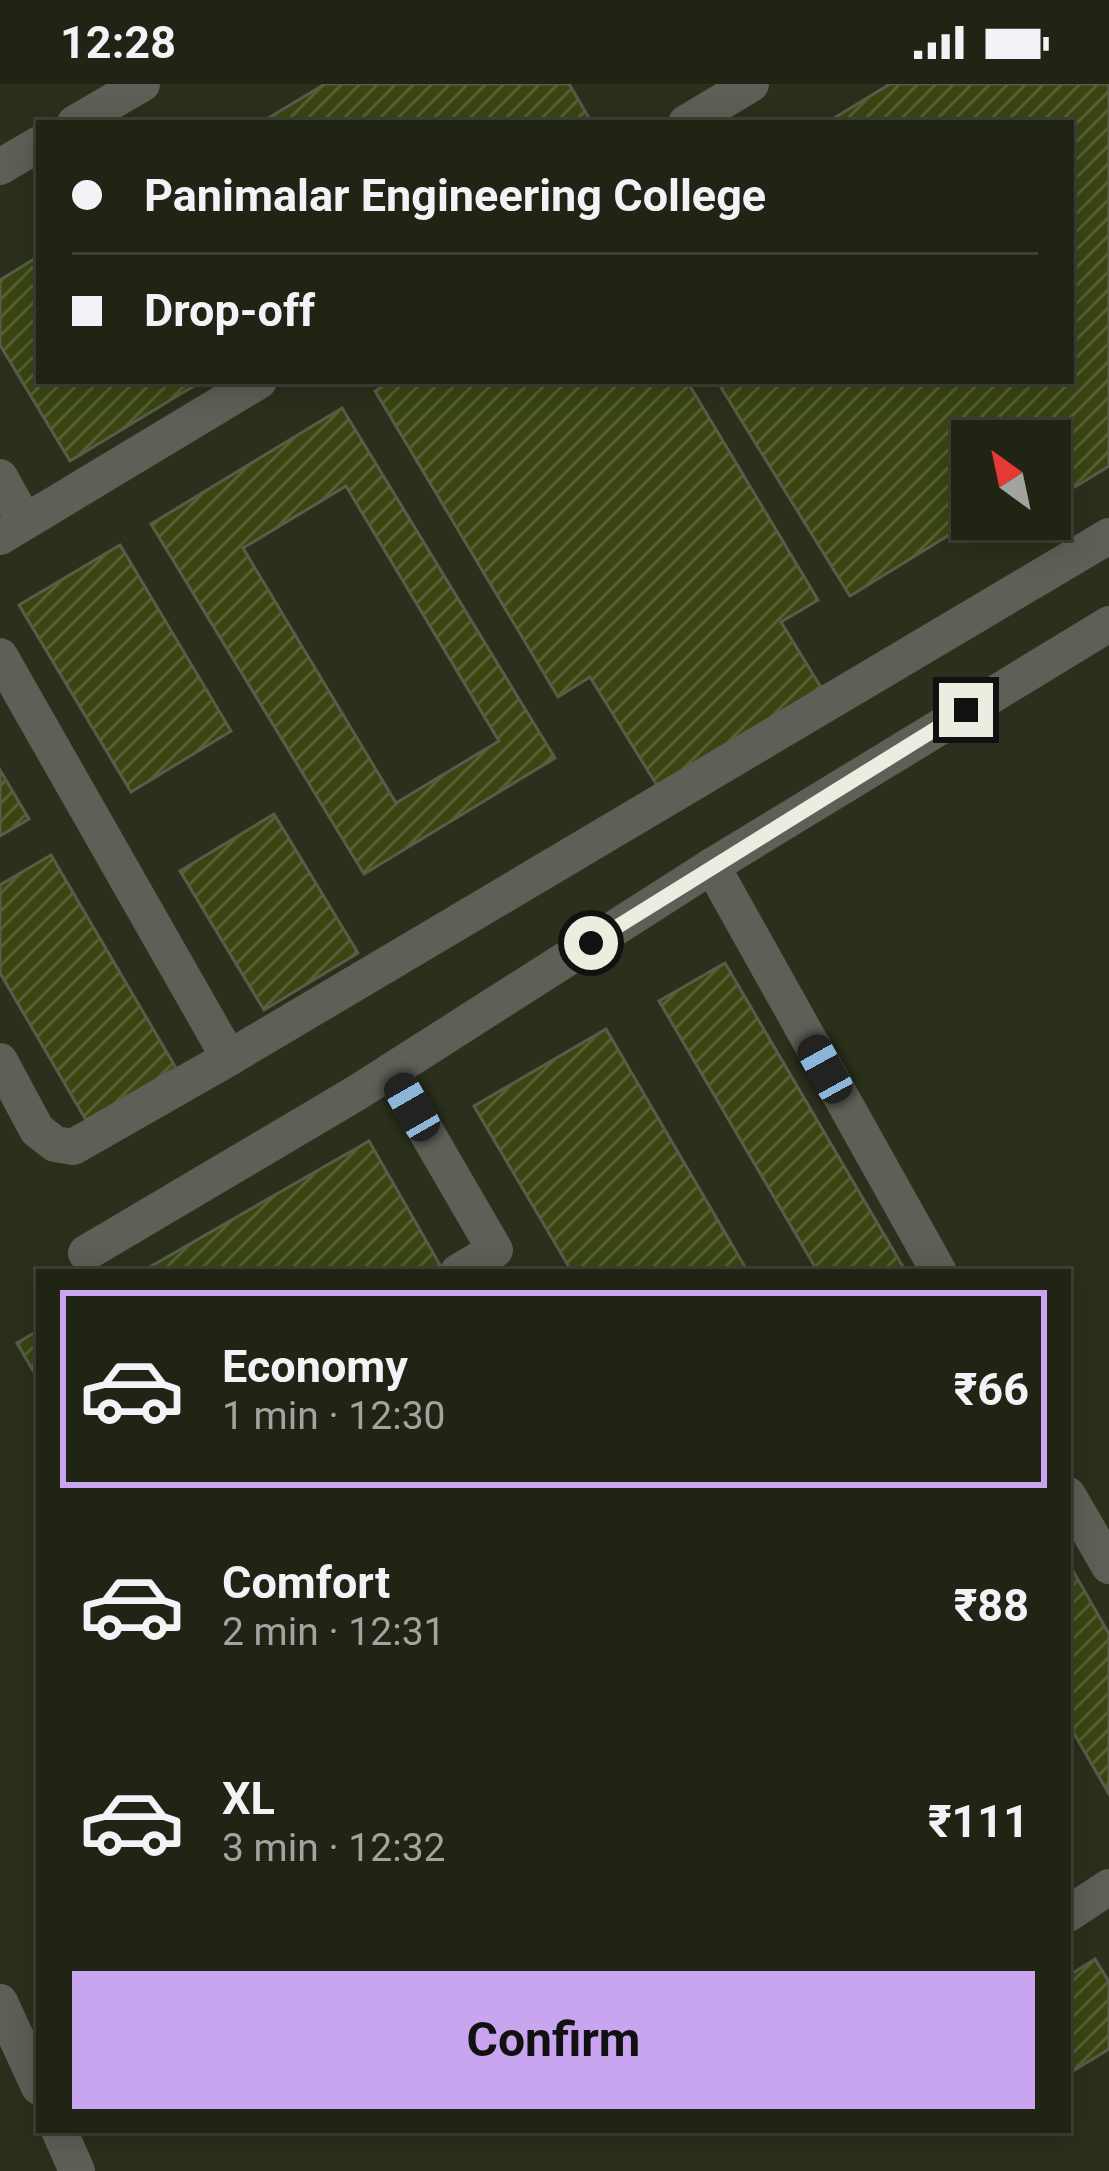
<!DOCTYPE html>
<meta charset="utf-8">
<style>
body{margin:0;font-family:Roboto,sans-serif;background:#282c1e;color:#f1f3f6;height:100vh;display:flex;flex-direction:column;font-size:45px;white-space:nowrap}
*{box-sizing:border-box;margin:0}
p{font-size:39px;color:#a2a4a0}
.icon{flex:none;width:66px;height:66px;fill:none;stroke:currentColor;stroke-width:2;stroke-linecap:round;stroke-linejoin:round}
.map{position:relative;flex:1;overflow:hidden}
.sheet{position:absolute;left:36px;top:1185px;width:1035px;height:864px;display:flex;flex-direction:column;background:#202415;border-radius:0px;box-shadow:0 6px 30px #0003,0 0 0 3px #3d4134}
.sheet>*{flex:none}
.banner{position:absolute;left:36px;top:36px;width:1038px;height:264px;border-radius:0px;box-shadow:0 6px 30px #0003,0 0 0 3px #3d4134;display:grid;align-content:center;height:264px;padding:0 36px;background:#202415}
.needle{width:78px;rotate:327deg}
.buttons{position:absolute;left:951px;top:336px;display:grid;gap:24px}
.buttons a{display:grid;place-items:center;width:120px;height:120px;border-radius:0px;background:#202415;box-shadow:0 6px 30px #0003,0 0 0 3px #3d4134;font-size:60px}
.end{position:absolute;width:54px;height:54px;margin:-27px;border:15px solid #eaeee1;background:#111;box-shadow:0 0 0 6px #111}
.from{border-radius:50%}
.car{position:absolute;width:36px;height:72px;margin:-36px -18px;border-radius:15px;box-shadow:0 0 9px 3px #0007;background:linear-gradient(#222 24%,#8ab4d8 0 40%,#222 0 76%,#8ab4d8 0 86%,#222 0)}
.banner b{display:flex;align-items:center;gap:42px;height:114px;font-size:45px}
.banner b+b{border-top:3px solid #3d4134}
.banner i{width:30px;height:30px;background:#f1f3f6}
ul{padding:21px 0 0;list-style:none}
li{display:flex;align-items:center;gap:36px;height:198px;margin:0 24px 18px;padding:0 12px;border:6px solid transparent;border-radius:0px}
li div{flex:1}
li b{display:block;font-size:45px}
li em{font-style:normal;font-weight:700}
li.on{border-color:#c8a5ee}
li>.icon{width:108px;height:108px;stroke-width:1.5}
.action{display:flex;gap:24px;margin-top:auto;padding:24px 36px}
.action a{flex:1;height:138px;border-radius:0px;background:#c8a5ee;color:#111;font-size:48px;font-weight:700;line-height:138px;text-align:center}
.status{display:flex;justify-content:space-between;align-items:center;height:84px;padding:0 60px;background:#202415;direction:ltr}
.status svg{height:33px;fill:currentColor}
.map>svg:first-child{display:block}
.building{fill:url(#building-hatch);stroke:#575d48;stroke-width:3;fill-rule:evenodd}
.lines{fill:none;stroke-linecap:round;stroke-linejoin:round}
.minor{stroke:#5d6056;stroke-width:36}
.route{stroke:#eaeee1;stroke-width:15}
</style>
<div class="status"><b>12:28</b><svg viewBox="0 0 49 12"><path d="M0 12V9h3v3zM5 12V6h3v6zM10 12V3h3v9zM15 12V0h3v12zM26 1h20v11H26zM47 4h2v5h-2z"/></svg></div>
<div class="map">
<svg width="1109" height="2087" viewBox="0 0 1109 2087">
<defs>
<pattern id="building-hatch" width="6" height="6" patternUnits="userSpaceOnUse" patternTransform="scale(3)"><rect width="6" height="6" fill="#3a4512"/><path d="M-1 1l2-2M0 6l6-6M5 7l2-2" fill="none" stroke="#576034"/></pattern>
</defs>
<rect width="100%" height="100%" fill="#2b301c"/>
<!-- building -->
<g class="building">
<path d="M325,0h244l23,39h-332z"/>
<path d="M890,0h219v382l-34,21 -13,-21 -12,7v-32h-78v78h3l-125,77 -133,-215h354v-258h-245z"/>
<path d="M39,172v125h163l-132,80 -70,-116v-65z"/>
<path d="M391,297h296l131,219 -37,22 41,67 -164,98 -68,-110 -32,20 -183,-306z"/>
<path d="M342,324l213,350 -191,116 -213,-350zM346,402l153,255 -103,62 -153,-255z"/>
<path d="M120,461l111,186 -100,61 -112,-187z"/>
<path d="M0,686l29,49 -29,17z"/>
<path d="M274,730l84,139 -94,57 -84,-139z"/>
<path d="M51,771l125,213 -90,52 -86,-147v-88z"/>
<path d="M725,879l181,309h-88l-159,-271z"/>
<path d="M606,945l142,243h-176l-98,-166z"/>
<path d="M369,1057l75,131h-303z"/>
<path d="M39,1246v51l-22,-38z"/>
<path d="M1068,1478l41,72v160l-41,-71z"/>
<path d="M1095,1875l14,23v67l-41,25v-98z"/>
</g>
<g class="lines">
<!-- minor -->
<g class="minor">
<path d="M75,39l67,-39"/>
<path d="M686,39l65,-39"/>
<path d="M0,83l39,-23"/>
<path d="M0,393l25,45"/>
<path d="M0,453l259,-156"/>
<path d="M0,572l229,402 -156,89 -18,-3 -18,-14 -37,-69"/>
<path d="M712,782l227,406"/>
<path d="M229,974l880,-522"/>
<path d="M391,987l104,179 -37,22"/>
<path d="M86,1169l272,-161 354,-226 397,-242"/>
<path d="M1068,1411l41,71"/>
<path d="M1068,1830l41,-27"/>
<path d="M0,1918l39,85"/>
<path d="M59,2046l18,41"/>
</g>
</g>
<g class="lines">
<!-- route -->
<path class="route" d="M591,859l375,-233"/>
</g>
</svg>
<div class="buttons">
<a><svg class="needle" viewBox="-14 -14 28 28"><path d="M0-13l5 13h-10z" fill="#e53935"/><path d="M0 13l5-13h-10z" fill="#a2a4a0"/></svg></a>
</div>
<i class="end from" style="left:591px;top:859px"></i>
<i class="end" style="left:966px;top:626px"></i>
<i class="car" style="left:825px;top:985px;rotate:331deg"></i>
<i class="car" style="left:412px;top:1023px;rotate:330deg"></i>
<div class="banner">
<b><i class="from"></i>Panimalar Engineering College</b>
<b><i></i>Drop-off</b>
</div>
<section class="sheet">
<ul>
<li class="on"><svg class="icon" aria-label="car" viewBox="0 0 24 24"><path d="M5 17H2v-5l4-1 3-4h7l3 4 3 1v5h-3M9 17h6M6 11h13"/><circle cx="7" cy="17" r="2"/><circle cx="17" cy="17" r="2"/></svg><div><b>Economy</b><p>1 min · 12:30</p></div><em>₹66</em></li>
<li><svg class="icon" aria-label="car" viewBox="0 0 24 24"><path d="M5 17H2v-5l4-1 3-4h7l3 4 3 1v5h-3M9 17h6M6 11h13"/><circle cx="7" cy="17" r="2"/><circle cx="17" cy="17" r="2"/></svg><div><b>Comfort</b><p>2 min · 12:31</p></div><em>₹88</em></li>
<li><svg class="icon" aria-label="car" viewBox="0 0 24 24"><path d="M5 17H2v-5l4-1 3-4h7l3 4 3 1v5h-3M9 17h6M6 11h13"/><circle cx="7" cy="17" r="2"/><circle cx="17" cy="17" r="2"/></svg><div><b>XL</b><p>3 min · 12:32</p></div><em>₹111</em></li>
</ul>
<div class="action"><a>Confirm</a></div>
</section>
</div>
